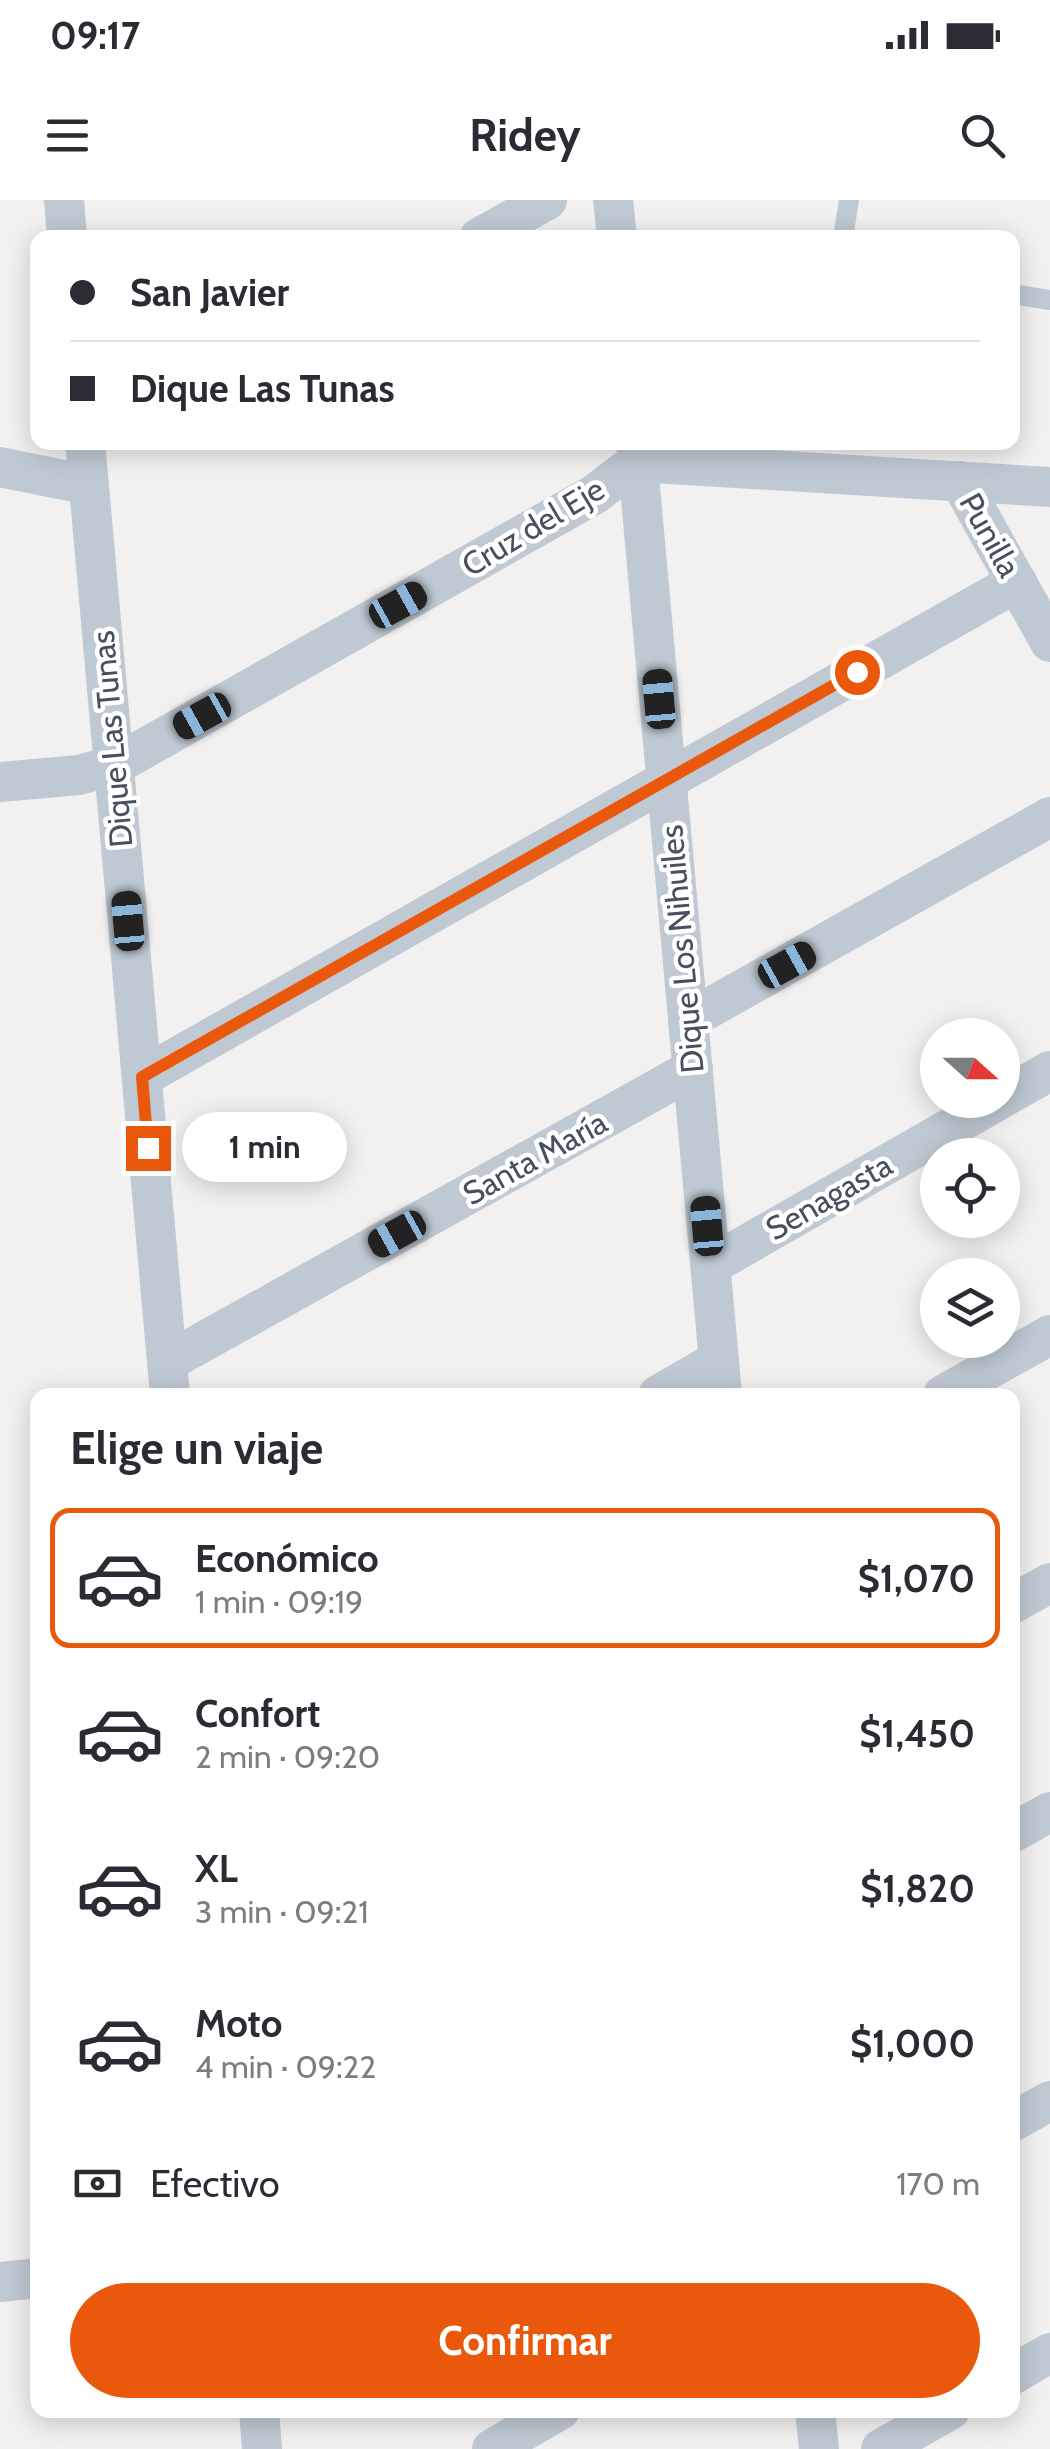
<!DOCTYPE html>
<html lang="es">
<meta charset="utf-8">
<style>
body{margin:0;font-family:Cabin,sans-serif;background:#f2f2f3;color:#2b2b33;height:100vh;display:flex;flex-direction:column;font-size:38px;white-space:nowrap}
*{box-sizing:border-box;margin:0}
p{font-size:32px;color:#7c7c81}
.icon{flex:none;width:55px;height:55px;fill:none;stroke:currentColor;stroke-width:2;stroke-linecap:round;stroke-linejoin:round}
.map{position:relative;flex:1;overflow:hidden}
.sheet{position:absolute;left:30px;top:1188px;width:990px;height:1030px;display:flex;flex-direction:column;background:#fff;border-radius:20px;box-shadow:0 5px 25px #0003}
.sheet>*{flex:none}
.guide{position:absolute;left:30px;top:30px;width:990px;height:220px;border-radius:20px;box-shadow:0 5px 25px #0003;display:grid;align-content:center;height:220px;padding:0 40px;background:#fff}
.needle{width:65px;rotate:111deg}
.controls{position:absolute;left:920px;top:818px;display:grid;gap:20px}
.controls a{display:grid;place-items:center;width:100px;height:100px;border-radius:50%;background:#fff;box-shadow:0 5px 25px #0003;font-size:50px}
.end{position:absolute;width:45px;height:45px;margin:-22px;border:12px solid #ea580c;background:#fff;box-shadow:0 0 0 5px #fff}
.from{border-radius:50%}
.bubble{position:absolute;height:70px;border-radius:35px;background:#fff;box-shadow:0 5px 25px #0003;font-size:32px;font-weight:800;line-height:70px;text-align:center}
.car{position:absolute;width:30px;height:60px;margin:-30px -15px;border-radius:12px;box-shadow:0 0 8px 2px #0007;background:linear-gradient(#222 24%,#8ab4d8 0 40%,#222 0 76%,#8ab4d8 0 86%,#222 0)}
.guide b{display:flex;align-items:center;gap:35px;height:95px;font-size:38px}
.guide b+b{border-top:2px solid #e1e1e2}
.guide i{width:25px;height:25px;background:#2b2b33}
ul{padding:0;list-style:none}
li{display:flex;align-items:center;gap:30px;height:140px;margin:0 20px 15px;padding:0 20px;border:5px solid transparent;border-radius:20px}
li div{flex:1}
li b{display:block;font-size:38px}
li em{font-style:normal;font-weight:800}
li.current{border-color:#ea580c}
li>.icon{width:90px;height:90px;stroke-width:1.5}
h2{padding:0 40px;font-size:45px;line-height:120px}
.pay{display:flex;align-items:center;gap:25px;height:110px;padding:0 40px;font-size:38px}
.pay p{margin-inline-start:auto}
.primary-button{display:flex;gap:20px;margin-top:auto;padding:20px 40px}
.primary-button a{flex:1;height:115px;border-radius:60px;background:#ea580c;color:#fff;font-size:40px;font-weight:800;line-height:115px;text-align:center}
.status{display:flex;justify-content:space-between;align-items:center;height:70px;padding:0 50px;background:#fff;direction:ltr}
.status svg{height:28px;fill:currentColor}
header{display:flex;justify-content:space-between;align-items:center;height:130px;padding:0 40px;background:#fff;font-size:45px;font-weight:800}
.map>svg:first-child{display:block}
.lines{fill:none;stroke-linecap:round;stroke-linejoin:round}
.lane{stroke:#bfc9d3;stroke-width:20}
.street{stroke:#bfc9d3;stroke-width:40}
.route{stroke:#ea580c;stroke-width:12}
.labels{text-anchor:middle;stroke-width:9;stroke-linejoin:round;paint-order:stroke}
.street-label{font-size:32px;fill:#465160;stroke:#fff}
</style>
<div class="status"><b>09:17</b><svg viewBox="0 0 49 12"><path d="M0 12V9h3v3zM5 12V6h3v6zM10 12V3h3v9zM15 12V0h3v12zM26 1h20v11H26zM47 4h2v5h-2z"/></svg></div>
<header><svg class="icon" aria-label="menu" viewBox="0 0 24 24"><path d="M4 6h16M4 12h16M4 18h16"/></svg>Ridey<svg class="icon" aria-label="search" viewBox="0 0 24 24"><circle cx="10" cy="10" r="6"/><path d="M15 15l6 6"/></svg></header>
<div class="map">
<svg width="1050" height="2249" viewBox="0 0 1050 2249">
<rect width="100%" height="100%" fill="#f3f0f0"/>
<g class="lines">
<!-- lane -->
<g class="lane">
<path d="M843,38l6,-38"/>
<path d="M1012,94l38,6"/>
</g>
<!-- street -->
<g class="street">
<path d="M64,0l3,38"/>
<path d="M613,0l4,38"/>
<path d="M479,38l68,-38"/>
<path d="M85,242l85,953"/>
<path d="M636,243l86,952"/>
<path d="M0,267l89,18"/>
<path d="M960,281l90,161"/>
<path d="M0,582l79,-7 36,-10 480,-271 42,-32 413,25"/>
<path d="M688,820l362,-203"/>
<path d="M142,877l875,-495"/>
<path d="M1002,898l48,-27"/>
<path d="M711,1065l288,-165"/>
<path d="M167,1162l526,-293"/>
<path d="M658,1195l61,-35"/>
<path d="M943,1195l107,-60"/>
<path d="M1012,1404l38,-21"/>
<path d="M1012,1633l38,-21"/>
<path d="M1012,1922l38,-21"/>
<path d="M0,2082l38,-4"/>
<path d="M1012,2175l38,-22"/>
<path d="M259,2210l3,39"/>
<path d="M815,2210l4,39"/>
<path d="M492,2249l68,-39"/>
<path d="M881,2249l69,-39"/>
</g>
</g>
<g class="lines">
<!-- route -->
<path class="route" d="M148,948l-6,-71 715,-405"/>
</g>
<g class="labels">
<!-- street labels -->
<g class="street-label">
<text transform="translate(533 327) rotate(-31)" y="11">Cruz del Eje</text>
<text transform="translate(990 335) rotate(61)" y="11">Punilla</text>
<text transform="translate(112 539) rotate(-95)" y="11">Dique Las Tunas</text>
<text transform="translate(682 749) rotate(-95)" y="11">Dique Los Nihuiles</text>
<text transform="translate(535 958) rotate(-29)" y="11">Santa María</text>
<text transform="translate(829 997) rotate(-30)" y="11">Senagasta</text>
</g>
</g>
</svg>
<div class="controls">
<a><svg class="needle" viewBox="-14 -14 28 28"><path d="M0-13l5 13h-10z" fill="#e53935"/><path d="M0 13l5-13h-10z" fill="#7c7c81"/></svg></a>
<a><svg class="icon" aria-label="locate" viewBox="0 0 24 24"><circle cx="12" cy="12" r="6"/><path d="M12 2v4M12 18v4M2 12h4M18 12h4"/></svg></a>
<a><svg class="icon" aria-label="layers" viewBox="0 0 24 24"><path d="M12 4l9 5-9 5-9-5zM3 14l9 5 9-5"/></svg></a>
</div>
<i class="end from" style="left:857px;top:472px"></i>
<i class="end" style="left:148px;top:948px"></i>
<div class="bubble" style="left:182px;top:912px;width:165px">1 min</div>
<i class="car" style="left:398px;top:405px;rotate:61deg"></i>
<i class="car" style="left:659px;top:499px;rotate:355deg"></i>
<i class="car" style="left:202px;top:516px;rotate:241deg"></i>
<i class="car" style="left:128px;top:721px;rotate:355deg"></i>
<i class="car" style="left:787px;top:765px;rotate:61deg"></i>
<i class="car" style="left:707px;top:1026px;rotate:355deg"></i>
<i class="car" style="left:397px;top:1034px;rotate:241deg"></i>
<div class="guide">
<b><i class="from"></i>San Javier</b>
<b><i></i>Dique Las Tunas</b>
</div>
<section class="sheet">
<h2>Elige un viaje</h2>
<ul>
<li class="current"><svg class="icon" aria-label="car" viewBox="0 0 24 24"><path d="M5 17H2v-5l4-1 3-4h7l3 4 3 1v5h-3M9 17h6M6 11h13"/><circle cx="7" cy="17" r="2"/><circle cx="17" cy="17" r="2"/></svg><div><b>Económico</b><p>1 min · 09:19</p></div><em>$1,070</em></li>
<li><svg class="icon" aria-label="car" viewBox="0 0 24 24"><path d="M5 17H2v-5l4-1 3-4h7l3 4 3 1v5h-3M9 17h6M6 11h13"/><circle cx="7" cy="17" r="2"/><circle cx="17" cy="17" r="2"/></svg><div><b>Confort</b><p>2 min · 09:20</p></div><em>$1,450</em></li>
<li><svg class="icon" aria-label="car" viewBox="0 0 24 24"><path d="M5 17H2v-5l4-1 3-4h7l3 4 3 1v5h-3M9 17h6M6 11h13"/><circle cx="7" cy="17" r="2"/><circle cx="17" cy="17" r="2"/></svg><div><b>XL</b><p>3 min · 09:21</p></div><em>$1,820</em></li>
<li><svg class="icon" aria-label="car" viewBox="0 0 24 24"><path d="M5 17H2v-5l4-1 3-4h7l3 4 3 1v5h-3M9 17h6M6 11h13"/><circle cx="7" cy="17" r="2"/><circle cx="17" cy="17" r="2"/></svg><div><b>Moto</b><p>4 min · 09:22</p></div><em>$1,000</em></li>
</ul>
<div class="pay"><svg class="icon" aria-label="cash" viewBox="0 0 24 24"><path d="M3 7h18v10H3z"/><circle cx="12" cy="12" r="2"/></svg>Efectivo<p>170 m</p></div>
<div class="primary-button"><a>Confirmar</a></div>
</section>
</div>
